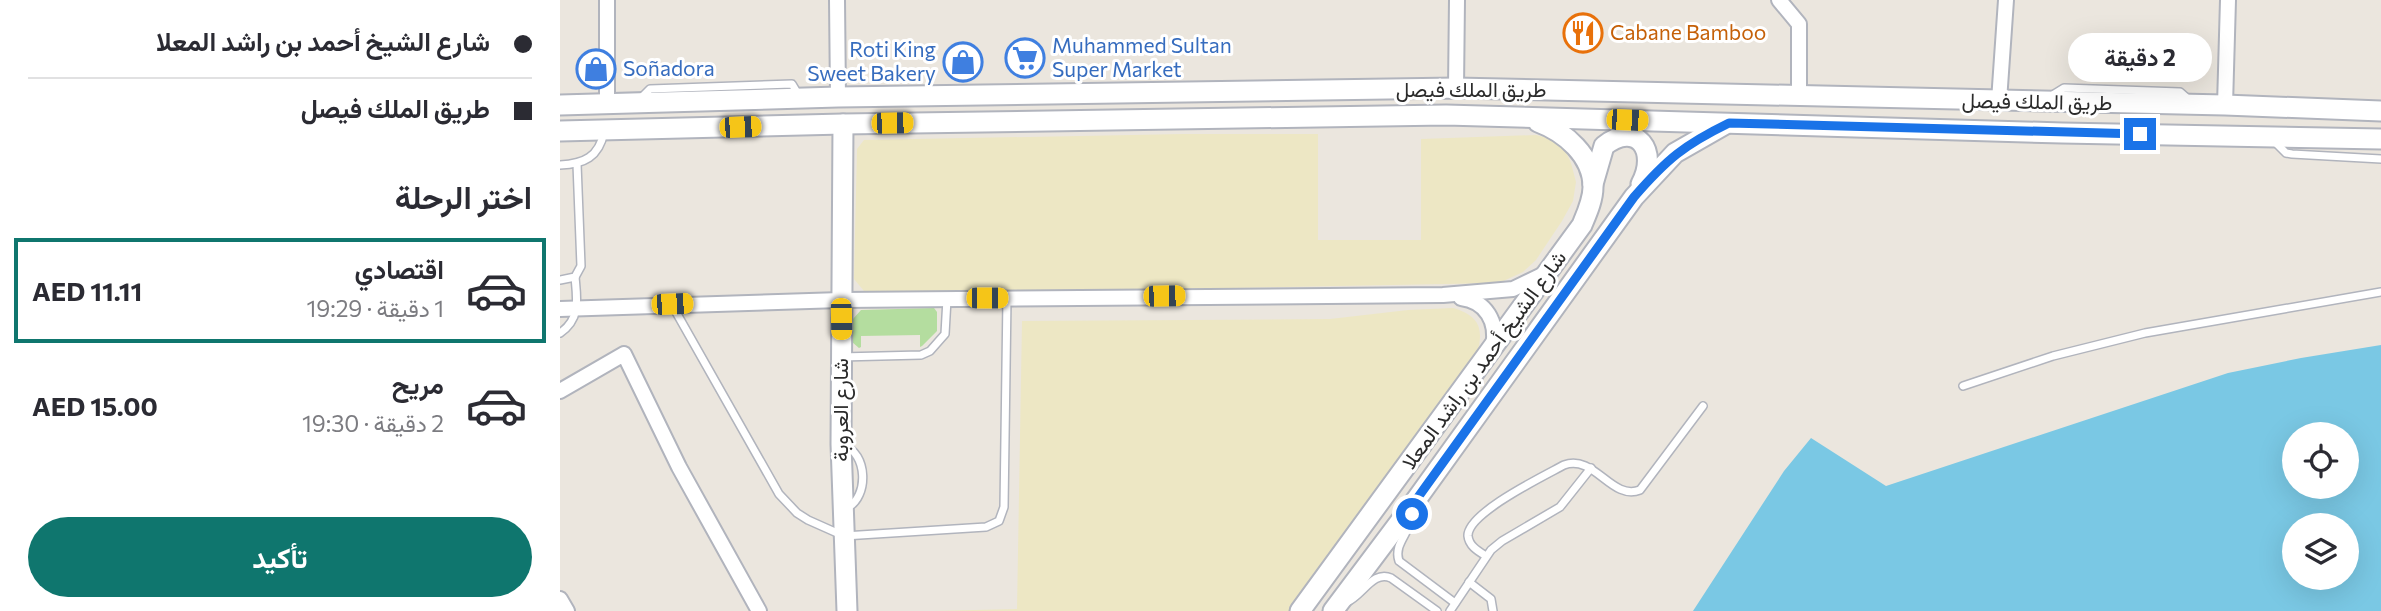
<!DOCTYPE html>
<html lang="ar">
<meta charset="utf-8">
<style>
body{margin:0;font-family:Commissioner,Vazirmatn,sans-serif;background:#f2f2f3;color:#2b2b33;direction:rtl;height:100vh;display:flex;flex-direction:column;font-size:26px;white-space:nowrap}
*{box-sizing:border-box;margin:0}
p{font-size:23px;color:#7c7c81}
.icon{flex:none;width:38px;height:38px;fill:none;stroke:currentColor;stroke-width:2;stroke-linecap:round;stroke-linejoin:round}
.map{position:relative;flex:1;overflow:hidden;direction:ltr}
.sheet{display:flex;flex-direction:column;background:#fff;width:560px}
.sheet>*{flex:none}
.hud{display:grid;align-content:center;height:154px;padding:0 28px;background:#fff}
.fabs{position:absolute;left:1722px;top:422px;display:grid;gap:14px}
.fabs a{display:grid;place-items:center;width:77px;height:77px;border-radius:50%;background:#fff;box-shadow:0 7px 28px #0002;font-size:35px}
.end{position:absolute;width:32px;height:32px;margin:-16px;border:9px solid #1a73e8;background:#fff;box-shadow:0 0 0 4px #fff}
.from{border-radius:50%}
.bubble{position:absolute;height:49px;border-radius:24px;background:#fff;box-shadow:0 7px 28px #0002;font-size:23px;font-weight:700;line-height:49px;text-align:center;direction:rtl}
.car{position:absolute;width:21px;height:42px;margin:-21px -10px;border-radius:9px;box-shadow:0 0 5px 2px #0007;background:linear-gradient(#f5c518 24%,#345 0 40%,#f5c518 0 76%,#345 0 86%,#f5c518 0)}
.hud b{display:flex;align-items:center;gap:24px;height:66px;font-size:26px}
.hud b+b{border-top:2px solid #e1e1e2}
.hud i{width:18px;height:18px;background:#2b2b33}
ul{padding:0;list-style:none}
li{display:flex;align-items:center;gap:21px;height:105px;margin:0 14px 10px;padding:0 14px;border:4px solid transparent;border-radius:0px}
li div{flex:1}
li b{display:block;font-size:26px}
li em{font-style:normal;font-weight:700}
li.selected{border-color:#0f766e}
li>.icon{width:63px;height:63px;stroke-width:1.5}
h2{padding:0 28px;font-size:32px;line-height:84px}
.action{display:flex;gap:14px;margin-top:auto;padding:14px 28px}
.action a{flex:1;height:80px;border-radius:42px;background:#0f766e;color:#fff;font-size:28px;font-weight:700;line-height:80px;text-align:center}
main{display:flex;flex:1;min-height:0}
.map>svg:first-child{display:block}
.green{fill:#b4dd9f}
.sand{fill:#ede7c4}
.water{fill:#7ac8e4;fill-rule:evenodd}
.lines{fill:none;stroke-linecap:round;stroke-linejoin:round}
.lane-casing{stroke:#b1b4bd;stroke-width:10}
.street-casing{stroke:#b1b4bd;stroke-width:18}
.secondary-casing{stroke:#b1b4bd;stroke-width:23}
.lane{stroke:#fff;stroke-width:7}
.street{stroke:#fff;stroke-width:14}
.secondary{stroke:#fff;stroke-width:19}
.route{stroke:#1a73e8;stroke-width:9}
.labels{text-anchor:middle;stroke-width:6;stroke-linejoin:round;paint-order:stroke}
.food-label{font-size:21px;fill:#c56008;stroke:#fff;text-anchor:start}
.shop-label{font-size:21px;fill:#366cbe;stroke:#fff;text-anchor:start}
.street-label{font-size:21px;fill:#2b2b2b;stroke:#fff}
</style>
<main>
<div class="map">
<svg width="1821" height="611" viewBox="0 0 1821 611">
<rect width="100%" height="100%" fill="#ebe6de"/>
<!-- green -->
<path class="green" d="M374,308l3,4v19l-15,15 -2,1v-12l-59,1v11l-2,1 -7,-6 1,-23 8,-9z"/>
<!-- sand -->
<g class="sand">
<path d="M624,134h134v106h103v-101l115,-4 16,4 13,11 6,13 5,19 -3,19 -11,20 -26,39 -13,12 -24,11 -435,8h-200l-10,-12 3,-130 7,-9z"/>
<path d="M893,308c27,8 31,21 24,46l-186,257h-358l84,-2 5,-288 308,-2 78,-9z"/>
</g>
<!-- water -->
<path class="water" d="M1821,345v266h-688l91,-140 27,-33 75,48 342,-113 73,-15zM1734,434h53v52h-53zM1734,525h53v53h-53z"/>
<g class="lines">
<!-- lane casing -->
<g class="lane-casing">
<g id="lane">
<path d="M1491,96l13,-8 116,4 8,7"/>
<path d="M81,98l9,-9 142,-5 6,10"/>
<path d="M1715,142l11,11 6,1 89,5"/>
<path d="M0,165c24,-1 39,-8 44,-33"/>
<path d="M0,280l15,-3 6,-11 -4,-102"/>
<path d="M112,305l107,189 18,19 11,7 36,16 142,-9 13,-6 5,-14 3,-209"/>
<path d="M0,333c21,-14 17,-34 15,-56"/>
<path d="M281,357l80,-2 9,-4 15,-17 2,-35"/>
<path d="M1403,386l90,-30 92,-23 236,-41"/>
<path d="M283,445c25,8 26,52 4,63"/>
<path d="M852,515c-1,17 -19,29 -13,46l56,42"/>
<path d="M926,556c-8,-5 -17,-10 -18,-20 -1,-23 76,-60 96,-71 31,-11 47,36 76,25l63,-84"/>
<path d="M909,582l22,17 2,12"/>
<path d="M787,602c16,-7 26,-32 44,-24l46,33"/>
<path d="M890,611l41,-61 11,-9 58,-34 31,-39"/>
</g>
</g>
<!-- street casing -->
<g class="street-casing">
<g id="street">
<path d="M277,0l1,97"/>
<path d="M1219,0l20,24v72"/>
<path d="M896,88l1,-88"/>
<path d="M1439,101l7,-101"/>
<path d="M47,103v-103"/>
<path d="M1665,105l3,-105"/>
<path d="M901,298c25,3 37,24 32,48"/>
<path d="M0,309l281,-9 602,-5 70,-6 29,-14"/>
<path d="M0,391l64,-37 55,113 80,144"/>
<path d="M0,599l7,12"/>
</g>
</g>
<!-- secondary casing -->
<g class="secondary-casing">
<g id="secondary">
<path d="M0,105l278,-8 618,-9 769,17 156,6"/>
<path d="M283,124l-2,320 6,167"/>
<path d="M0,131l283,-7 603,-9 616,18 319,6"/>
<path d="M1033,184l11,-38c33,-26 55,5 37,38"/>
<path d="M740,611l282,-386c5,-12 11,-25 11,-38 0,-31 -28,-55 -55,-65"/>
<path d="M773,611l78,-104 223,-310 41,-44 49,-28"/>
</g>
</g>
<!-- lane -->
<use href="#lane" class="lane"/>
<!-- street -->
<use href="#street" class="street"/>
<!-- secondary -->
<use href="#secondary" class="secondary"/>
</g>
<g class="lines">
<!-- route -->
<path class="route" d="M852,514l-1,-7 223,-310c33,-38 50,-52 95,-74l411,11"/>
</g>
<!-- icons -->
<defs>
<g id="restaurant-ring" transform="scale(2.0125)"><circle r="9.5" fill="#fff" stroke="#e8710a" stroke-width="1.5"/><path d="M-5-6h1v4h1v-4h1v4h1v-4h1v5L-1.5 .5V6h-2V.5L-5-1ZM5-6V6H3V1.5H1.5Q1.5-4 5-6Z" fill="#e8710a"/></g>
<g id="supermarket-ring" transform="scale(2.0125)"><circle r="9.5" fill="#fff" stroke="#3f7fe0" stroke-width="1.5"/><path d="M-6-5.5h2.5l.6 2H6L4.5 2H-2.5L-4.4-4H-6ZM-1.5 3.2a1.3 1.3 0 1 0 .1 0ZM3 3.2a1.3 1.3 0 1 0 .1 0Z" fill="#3f7fe0"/></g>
<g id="shop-ring" transform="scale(2.0125)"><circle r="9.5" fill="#fff" stroke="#3f7fe0" stroke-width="1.5"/><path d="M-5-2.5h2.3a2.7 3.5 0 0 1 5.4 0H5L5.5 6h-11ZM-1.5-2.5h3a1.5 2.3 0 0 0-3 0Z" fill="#3f7fe0"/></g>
</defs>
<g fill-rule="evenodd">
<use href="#restaurant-ring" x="1023" y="33"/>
<use href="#supermarket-ring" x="465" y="58"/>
<use href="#shop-ring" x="403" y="62"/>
<use href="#shop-ring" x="36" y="69"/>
</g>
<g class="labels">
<!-- food labels -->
<g class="food-label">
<text x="1050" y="40">Cabane Bamboo</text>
</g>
<!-- shop labels -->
<g class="shop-label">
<text x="492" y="53">Muhammed Sultan<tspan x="492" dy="24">Super Market</tspan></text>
<text x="376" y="57" text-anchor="end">Roti King<tspan x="376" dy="24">Sweet Bakery</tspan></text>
<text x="63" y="76">Soñadora</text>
</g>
<!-- street labels -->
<g class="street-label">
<text x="911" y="97">طريق الملك فيصل</text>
<text transform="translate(1477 102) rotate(1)" y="7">طريق الملك فيصل</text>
<text transform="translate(924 360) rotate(-54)" y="7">شارع الشيخ أحمد بن راشد المعلا</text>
<text transform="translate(281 410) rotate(-90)" y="7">شارع العروبة</text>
</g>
</g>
</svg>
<div class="fabs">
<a><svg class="icon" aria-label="locate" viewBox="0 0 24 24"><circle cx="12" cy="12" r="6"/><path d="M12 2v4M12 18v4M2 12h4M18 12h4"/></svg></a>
<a><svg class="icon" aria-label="layers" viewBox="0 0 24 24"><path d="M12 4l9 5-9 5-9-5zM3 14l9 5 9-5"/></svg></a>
</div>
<i class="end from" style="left:852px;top:514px"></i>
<i class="end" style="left:1580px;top:134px"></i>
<div class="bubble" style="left:1508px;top:33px;width:144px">2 دقيقة</div>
<i class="car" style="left:1067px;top:120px;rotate:92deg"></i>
<i class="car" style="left:332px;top:123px;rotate:89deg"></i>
<i class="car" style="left:180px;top:127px;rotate:88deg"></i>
<i class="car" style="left:604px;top:296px;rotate:89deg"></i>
<i class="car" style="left:427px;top:298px;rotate:90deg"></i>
<i class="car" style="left:112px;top:304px;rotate:88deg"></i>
<i class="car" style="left:281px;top:319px;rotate:179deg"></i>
</div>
<section class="sheet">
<div class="hud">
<b><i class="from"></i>شارع الشيخ أحمد بن راشد المعلا</b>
<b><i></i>طريق الملك فيصل</b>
</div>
<h2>اختر الرحلة</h2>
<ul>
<li class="selected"><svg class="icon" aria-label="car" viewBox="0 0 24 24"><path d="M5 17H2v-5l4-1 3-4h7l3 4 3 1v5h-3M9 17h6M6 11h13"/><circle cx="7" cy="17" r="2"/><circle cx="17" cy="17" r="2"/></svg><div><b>اقتصادي</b><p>1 دقيقة · 19:29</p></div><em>AED 11.11</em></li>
<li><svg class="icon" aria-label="car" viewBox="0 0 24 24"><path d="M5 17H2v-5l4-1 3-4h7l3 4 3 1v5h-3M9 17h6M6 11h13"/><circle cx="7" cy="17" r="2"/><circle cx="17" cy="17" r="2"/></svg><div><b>مريح</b><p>2 دقيقة · 19:30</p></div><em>AED 15.00</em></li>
</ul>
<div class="action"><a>تأكيد</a></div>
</section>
</main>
